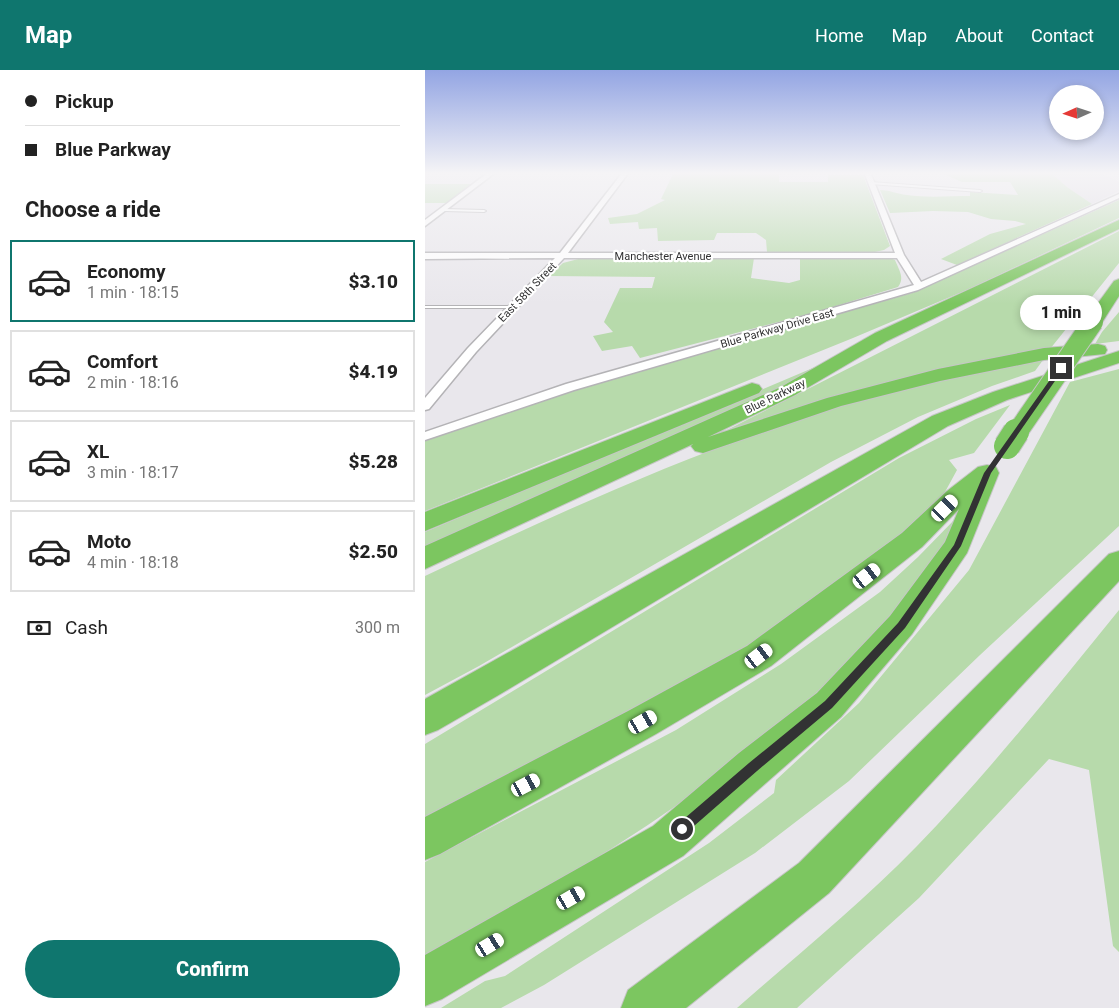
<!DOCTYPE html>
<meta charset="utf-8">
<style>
body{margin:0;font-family:Roboto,sans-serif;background:#f6f6f6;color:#222;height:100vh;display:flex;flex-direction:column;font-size:19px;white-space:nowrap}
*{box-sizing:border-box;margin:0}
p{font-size:16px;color:#767676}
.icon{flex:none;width:28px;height:28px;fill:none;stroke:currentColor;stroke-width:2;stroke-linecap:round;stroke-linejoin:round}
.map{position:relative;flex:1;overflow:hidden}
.details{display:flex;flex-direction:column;background:#fff;width:425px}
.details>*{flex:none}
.guide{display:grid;align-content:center;height:110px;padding:0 25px;background:#fff}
.needle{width:32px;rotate:267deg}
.controls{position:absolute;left:624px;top:15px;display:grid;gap:10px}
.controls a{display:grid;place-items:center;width:55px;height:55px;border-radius:50%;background:#fff;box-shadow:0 2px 8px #0003;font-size:25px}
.end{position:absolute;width:22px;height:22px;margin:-11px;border:6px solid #323233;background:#fff;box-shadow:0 0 0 2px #fff}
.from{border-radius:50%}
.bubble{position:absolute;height:35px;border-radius:18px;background:#fff;box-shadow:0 2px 8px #0003;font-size:16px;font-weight:800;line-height:35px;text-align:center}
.car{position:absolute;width:15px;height:30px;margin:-15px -8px;border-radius:6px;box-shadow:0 0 4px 1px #0007;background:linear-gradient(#fff 24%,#345 0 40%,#fff 0 76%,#345 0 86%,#fff 0)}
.guide b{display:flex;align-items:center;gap:18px;height:48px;font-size:19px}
.guide b+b{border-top:1px solid #e0e0e0}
.guide i{width:12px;height:12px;background:#222}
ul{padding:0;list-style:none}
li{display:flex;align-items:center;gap:15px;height:82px;margin:0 10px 8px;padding:0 15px;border:2px solid #e0e0e0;border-radius:0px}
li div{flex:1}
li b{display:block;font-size:19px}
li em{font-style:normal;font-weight:800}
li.active{border-color:#0f766e}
li>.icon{width:45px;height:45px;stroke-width:1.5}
h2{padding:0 25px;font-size:22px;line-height:60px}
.pay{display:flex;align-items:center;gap:12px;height:55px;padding:0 25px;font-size:19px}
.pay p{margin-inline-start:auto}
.cta{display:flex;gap:10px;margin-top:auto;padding:10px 25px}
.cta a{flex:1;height:58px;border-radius:30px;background:#0f766e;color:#fff;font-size:20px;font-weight:800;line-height:58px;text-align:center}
header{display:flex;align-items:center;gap:30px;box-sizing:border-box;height:70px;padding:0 25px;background:#0f766e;color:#fff}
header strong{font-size:24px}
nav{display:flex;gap:28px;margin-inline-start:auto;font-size:18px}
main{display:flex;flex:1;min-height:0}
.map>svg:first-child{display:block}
.built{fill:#ded9e3}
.green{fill:#b7daab}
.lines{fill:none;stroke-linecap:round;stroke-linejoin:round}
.lane-casing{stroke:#b4b3b6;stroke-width:2}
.street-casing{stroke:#b4b3b6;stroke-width:3}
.highway-casing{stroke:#c6c6c6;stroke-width:2}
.lane{fill:#fff;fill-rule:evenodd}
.street{fill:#fff;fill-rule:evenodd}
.highway{fill:#7cc660;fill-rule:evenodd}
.highway-bridge-far2-casing{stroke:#c6c6c6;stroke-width:16;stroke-linecap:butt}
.highway-bridge-far1-casing{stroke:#c6c6c6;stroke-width:22;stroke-linecap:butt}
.highway-bridge-casing{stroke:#c6c6c6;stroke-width:28;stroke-linecap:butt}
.highway-bridge-far2{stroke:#7cc660;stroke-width:15}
.highway-bridge-far1{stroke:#7cc660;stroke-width:20}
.highway-bridge{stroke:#7cc660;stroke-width:26}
.route{fill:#323233}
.labels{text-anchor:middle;stroke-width:4.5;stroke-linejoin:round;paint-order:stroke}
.far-street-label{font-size:11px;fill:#323233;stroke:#fff}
</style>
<header>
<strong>Map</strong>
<nav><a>Home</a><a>Map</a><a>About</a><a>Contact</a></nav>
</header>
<main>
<section class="details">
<div class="guide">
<b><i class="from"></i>Pickup</b>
<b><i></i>Blue Parkway</b>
</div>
<h2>Choose a ride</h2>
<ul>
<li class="active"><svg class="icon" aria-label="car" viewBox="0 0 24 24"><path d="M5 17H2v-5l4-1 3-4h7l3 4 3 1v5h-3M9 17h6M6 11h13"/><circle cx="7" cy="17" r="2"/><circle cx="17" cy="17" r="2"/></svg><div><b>Economy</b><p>1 min · 18:15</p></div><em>$3.10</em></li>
<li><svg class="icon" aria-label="car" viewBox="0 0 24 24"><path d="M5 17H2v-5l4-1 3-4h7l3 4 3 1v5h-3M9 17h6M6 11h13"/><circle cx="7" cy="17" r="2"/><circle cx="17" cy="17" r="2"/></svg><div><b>Comfort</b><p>2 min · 18:16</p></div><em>$4.19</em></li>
<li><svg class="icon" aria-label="car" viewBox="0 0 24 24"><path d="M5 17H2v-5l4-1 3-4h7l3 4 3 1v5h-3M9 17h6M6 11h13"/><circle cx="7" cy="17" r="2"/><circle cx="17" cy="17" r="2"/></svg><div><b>XL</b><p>3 min · 18:17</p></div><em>$5.28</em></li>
<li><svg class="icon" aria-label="car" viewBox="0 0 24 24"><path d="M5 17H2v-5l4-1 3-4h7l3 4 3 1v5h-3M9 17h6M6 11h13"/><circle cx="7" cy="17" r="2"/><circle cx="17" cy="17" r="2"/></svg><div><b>Moto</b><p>4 min · 18:18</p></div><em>$2.50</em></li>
</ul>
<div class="pay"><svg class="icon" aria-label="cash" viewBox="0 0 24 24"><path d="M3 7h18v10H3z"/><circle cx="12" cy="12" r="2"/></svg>Cash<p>300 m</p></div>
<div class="cta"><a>Confirm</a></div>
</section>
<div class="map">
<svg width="694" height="938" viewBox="0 0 694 938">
<rect width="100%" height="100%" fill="#e9e7ec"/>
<!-- built -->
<path class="built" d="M625,102h43l15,4 11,6v9l-27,13 -25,-17z"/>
<!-- green -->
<g class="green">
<path d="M249,102h105v10h49v-7h35l27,71 -6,4 -9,2h-108l-1,-12 -10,-7h-39l-3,7 -56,1 -1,-13 -18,1 -1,-7 -28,2 -2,-6 29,-4 28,-14 -4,-1z"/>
<path d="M514,102h111l17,15 25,17 -135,61 -16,-6 49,-25 36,-10 -11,-3 -24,-2 -23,-7 -35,-1 -43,2 -10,-23c10,0 17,4 27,5 20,3 42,1 63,1v-4l48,3 -8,-13h-48z"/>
<path d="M0,114h46l-24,19h-22z"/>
<path d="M694,130v18l-150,71 -116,49 -428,173v-70l151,-52 336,-96z"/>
<path d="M694,161v32l-69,86 -219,48 -104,33z"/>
<path d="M463,187l7,3c4,10 10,18 3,27l-85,26 -173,45 -8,-12 -30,5 -9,-15 20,-4 -9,-10 16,-34h32l3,-11 -106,-1 14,-13 19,-5h172l-3,20 38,5 11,-3v-22z"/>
<path d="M694,242v29l-24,3 7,-12z"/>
<path d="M409,289c-132,71 -272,127 -409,187v-14z"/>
<path d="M618,290l-8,11 -43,15 -74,31 -87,45 -352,204 -54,29v-119c119,-56 237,-111 362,-153 83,-28 169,-46 256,-63z"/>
<path d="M694,299v157l-139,129 -131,126 -94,72 -211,132 -43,23h-60l44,-27 20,-5 204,-133 65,-50 2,-13 83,-77 110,-133 101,-188z"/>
<path d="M585,335l-36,48 -25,7 8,10 -12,22 -54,52 -118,88 -84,52 -264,139v-79l474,-286 77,-39z"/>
<path d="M532,447l4,1c-15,22 -28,46 -44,66 -88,112 -203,202 -324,276 -55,33 -112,64 -168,96v-94l251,-132 105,-66 99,-72 38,-35z"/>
<path d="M694,540v342l-6,-6 -24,-176 -40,-11 -130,139 -122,110h-60c60,-53 124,-104 180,-162 72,-74 137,-156 202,-236z"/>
</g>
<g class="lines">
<!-- lane casing -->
<g class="lane-casing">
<g id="lane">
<path d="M446,112l109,8 2,1 -2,1 -110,-8z"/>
<path d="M18,139l41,1 2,1 -2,1 -40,-1z"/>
<path d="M0,236h88l2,1 -2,1h-88z"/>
</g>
</g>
<!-- street casing -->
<g class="street-casing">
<g id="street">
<path d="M64,102h7l-71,54v-6z"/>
<path d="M198,102h6l-61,81h327l-31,-81h6l34,83 17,27 196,-87 2,-1v4l-201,92 -344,100 -149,50v-8l141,-48 348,-99 -17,-27h-333l-88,94 -47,57 -4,1v-12l43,-50 87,-90 -130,1v-6h135z"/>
</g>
</g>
<!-- highway casing -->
<g class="highway-casing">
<g id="highway">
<path d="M694,150v9l-232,112 -92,54 -87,42 119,-39 111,-29 106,-21 54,-4 7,2 2,4 -2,4 -61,6 -104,21 -99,25 -138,47 -8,-2 -4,-5 2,-2 -268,125v-23l356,-159 94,-54z"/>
<path d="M694,209v17l-16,25 -3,4 -6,1 -6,-1 -3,-4 29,-40z"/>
<path d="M694,281v12l-112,37 -59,26 -451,270 -59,34 -13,5v-36l507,-283 61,-24z"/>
<path d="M327,313l7,2 3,4 -3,4 -334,138v-19z"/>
<path d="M562,395l9,2 3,6 -32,80 -55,81 -71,83 -158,139 -241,143 -17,7v-51l228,-129 86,-73 78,-60 73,-77 55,-74 14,-33 -37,38 -151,119 -115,68 -216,120 -15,6v-43l205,-107 117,-64 155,-113 45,-42 31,-24z"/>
<path d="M694,481v30l-290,312 -143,115h-65l7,-18 171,-127 310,-309z"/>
</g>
</g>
<!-- lane -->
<use href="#lane" class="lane"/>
<!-- street -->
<use href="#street" class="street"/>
<!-- highway -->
<use href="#highway" class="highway"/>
<!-- highway-bridge-far2 casing -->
<g class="highway-bridge-far2-casing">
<path id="highway-bridge-far2" d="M668,253l1,-2"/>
</g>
<!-- highway-bridge-far1 casing -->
<g class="highway-bridge-far1-casing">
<path id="highway-bridge-far1" d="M591,364l77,-112"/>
</g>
<!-- highway-bridge casing -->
<g class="highway-bridge-casing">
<path id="highway-bridge" d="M582,376l9,-14"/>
</g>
<!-- highway-bridge-far2 -->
<use href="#highway-bridge-far2" class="highway-bridge-far2"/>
<!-- highway-bridge-far1 -->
<use href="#highway-bridge-far1" class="highway-bridge-far1"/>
<!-- highway-bridge -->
<use href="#highway-bridge" class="highway-bridge"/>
</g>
<!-- sky -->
<linearGradient id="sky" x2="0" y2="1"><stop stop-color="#93a5e3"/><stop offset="0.44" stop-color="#f5f4f6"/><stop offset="1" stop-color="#f5f4f6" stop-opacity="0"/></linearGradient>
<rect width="694" height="234" fill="url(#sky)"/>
<!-- route -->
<path class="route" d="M634,297l5,1 -73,105 -30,73 -56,82 -73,80 -75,63 -71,62 -4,2 -4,-2 -2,-4 2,-5 71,-61 76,-62 73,-78 56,-78 30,-72z"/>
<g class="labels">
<!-- far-street labels -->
<g class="far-street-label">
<text x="238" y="190">Manchester Avenue</text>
<text transform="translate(102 222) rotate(-46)" y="4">East 58th Street</text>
<text transform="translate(352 258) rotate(-16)" y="4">Blue Parkway Drive East</text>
<text transform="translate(350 326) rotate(-26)" y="4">Blue Parkway</text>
</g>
</g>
</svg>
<div class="controls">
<a><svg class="needle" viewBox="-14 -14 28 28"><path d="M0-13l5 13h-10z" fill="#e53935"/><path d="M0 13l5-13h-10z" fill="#767676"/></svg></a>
</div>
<i class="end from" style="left:257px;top:759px"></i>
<i class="end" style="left:636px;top:298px"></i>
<div class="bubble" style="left:595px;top:225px;width:82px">1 min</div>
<i class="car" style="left:520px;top:438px;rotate:45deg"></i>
<i class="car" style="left:442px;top:506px;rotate:52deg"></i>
<i class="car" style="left:334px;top:586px;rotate:53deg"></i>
<i class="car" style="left:218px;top:652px;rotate:60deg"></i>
<i class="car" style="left:101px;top:715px;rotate:62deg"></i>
<i class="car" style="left:146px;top:828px;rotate:60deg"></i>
<i class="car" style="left:65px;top:875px;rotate:59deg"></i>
</div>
</main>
